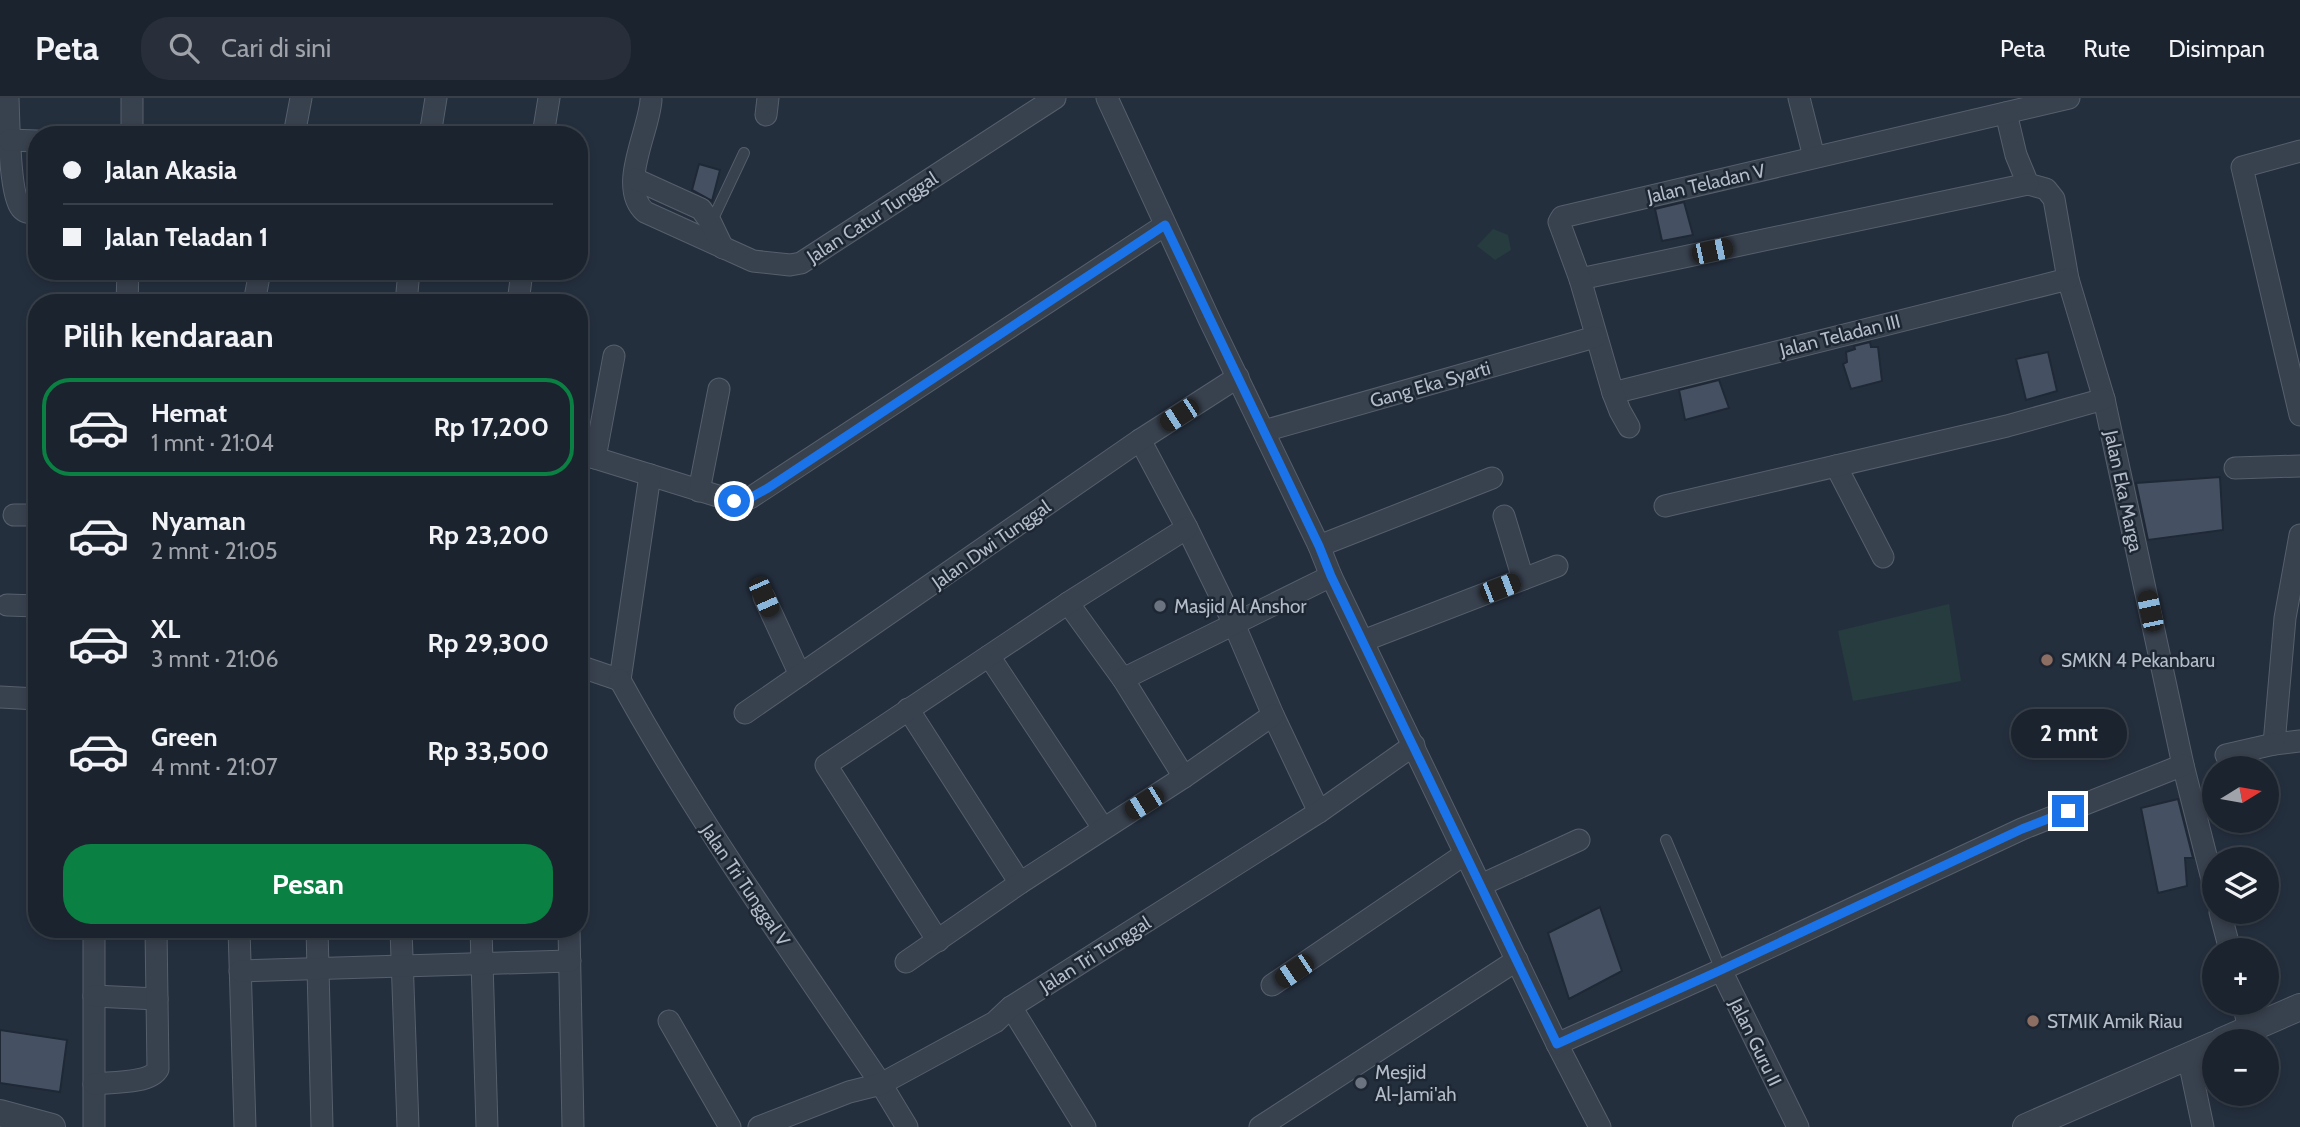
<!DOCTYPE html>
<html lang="id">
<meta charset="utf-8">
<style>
body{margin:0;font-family:Cabin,sans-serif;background:#282f3a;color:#f1f3f6;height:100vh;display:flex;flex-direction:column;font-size:26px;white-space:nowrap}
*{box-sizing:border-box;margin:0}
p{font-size:23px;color:#a0a4aa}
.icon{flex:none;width:38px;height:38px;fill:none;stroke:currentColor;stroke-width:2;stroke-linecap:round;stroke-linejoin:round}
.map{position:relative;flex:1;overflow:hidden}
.drawer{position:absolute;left:28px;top:196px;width:560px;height:644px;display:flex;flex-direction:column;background:#1b232e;border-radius:28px;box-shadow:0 4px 10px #0003,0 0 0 2px #39404a}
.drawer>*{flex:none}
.top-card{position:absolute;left:28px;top:28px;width:560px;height:154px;border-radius:28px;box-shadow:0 4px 10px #0003,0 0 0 2px #39404a;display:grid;align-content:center;height:154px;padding:0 35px;background:#1b232e}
.needle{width:46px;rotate:79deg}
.controls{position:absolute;left:2202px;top:658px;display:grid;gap:14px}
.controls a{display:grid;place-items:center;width:77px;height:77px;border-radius:50%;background:#1b232e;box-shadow:0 4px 10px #0003,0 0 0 2px #39404a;font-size:35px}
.end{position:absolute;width:32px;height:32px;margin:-16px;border:9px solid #1a73e8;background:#fff;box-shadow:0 0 0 4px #fff}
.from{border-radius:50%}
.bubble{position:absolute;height:49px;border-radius:24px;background:#1b232e;box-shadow:0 4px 10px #0003,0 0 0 2px #39404a;font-size:23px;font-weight:700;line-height:49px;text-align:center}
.car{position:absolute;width:21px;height:42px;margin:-21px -10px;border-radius:9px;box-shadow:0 0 5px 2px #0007;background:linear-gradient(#222 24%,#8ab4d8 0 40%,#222 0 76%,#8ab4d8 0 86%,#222 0)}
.top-card b{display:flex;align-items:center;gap:24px;height:66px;font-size:26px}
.top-card b+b{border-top:2px solid #39404a}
.top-card i{width:18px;height:18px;background:#f1f3f6}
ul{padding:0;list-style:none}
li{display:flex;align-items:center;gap:21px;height:98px;margin:0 14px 10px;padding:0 21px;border:4px solid transparent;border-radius:28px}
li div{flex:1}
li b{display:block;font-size:26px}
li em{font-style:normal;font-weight:700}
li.active{border-color:#0b8043}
li>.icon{width:63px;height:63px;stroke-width:1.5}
h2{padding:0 35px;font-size:32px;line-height:84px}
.cta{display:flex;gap:14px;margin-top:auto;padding:14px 35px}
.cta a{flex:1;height:80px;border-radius:28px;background:#0b8043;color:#fff;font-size:28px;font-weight:700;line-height:80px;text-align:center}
header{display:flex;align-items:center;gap:42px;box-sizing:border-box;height:98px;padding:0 35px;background:#1b232e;border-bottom:2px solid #39404a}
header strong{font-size:33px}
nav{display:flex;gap:38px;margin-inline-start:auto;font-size:24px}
.search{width:490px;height:63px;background:#282f3a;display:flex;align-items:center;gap:18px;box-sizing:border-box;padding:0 24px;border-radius:28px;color:#a0a4aa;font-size:26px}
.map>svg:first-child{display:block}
.green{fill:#263c3f}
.building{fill:#455162;stroke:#1f2835;stroke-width:2}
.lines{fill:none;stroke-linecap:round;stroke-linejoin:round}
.service-casing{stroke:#565f6c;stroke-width:12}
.minor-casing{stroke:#565f6c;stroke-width:23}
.tertiary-casing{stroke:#565f6c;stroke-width:28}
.service{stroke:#38414e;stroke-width:10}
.minor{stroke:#38414e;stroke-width:21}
.tertiary{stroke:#38414e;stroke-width:26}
.route{stroke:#1a73e8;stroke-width:9}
.worship-dot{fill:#6b7280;stroke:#1d2633;stroke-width:2.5}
.education-dot{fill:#8d6e63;stroke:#1d2633;stroke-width:2.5}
.labels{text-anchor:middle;stroke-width:5;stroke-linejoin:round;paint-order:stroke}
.street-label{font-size:19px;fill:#b4bcc9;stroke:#1d2633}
.poi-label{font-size:19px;fill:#b4bcc9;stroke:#1d2633;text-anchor:start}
</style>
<header>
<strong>Peta</strong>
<div class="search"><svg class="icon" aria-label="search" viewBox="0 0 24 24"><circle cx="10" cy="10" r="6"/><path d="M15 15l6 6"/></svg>Cari di sini</div>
<nav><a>Peta</a><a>Rute</a><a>Disimpan</a></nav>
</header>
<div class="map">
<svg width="2300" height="1029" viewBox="0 0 2300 1029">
<rect width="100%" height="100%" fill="#242f3e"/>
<!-- green -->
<g class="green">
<path d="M1493,131l15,6 3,15 -16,10 -18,-14z"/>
<path d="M1949,506l12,77 -108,20 -15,-70z"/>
</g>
<!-- building -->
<g class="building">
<path d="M699,66l21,6 -8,31 -20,-11z"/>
<path d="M1684,104l9,33 -31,6 -7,-32z"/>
<path d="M1870,244l1,5h7l4,34 -31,8 -8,-25 4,-2 -1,-10 9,-3 -1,-3z"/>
<path d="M2048,254l9,39 -31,9 -10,-41z"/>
<path d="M1719,282l10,28 -44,12 -6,-30z"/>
<path d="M2220,379l3,53 -75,10 -12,-57z"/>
<path d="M2178,701l15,59h-8l2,28 -29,7 -17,-85z"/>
<path d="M1600,809l22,64 -53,28 -21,-66z"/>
<path d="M0,932l67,10 -7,52 -60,-9z"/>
</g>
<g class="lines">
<!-- service casing -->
<g class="service-casing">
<g id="service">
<path d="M711,125l33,-70"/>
<path d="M1666,742l55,130"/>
</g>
</g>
<!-- minor casing -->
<g class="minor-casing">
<g id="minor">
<path d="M8,0c1,21 1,96 13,110 4,5 10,5 16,6"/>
<path d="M1107,0l103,223 109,225 12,30 226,468 43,83"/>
<path d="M1799,0l15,59"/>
<path d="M651,2c-2,32 -34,87 -6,112l108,49 37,4 11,-2 254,-165"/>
<path d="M2006,15l10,42 12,29 18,5 8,10 14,80 36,120 79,366 31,122"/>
<path d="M766,17l2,-17"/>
<path d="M132,37v-37"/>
<path d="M294,37l7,-37"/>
<path d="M430,37l6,-37"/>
<path d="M543,37l6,-37"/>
<path d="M9,42l28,1"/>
<path d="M2300,53l-58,16 58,248"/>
<path d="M635,81l66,30 10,14 12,25"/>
<path d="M1580,181l448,-95"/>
<path d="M127,205l1,-32"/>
<path d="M254,205l6,-32"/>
<path d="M406,205l3,-32"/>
<path d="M518,205l4,-32"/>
<path d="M1613,295l455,-114"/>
<path d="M1629,329l-9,-16 -7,-18 -33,-114 -21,-57 3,-5 507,-119"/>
<path d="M1264,333l331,-94"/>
<path d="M1140,342l47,88 47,96 39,91 46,97"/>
<path d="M579,355l155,48 16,-3 415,-273"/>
<path d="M595,360l19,-102"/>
<path d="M1836,368l47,91"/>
<path d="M2235,370l65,-2"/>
<path d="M699,393l20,-102"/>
<path d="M1665,408l342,-80 97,-27"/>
<path d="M14,417h23"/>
<path d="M1504,418l19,63"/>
<path d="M2300,437l-15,83 -11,126 26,-3"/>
<path d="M1319,448l173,-68"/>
<path d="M764,499l36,78"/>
<path d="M1068,505l55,76 61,98"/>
<path d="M7,507l30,1"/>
<path d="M1363,543l194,-75"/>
<path d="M989,558l114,172"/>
<path d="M579,568l41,14 30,-205"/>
<path d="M1123,581l208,-103"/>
<path d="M620,582c77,140 171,271 261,404l26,43"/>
<path d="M0,599l37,2"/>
<path d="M908,611l112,174"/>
<path d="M745,615l395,-273 98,-63"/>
<path d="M2226,657l48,-11"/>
<path d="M1481,787l98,-45"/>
<path d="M2220,814l10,38"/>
<path d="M94,831v198"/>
<path d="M239,831l6,198"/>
<path d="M317,831l5,198"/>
<path d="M401,831l7,198"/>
<path d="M481,831l6,198"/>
<path d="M569,831l4,198"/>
<path d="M938,843l-112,-176 242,-162 119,-75"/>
<path d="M906,864l114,-79 164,-106 89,-62"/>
<path d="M1721,872l77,157"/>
<path d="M240,873l330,-10"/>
<path d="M1272,887l193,-131"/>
<path d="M94,898l63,3"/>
<path d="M2243,905l6,26"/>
<path d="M1011,909l74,120"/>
<path d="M669,923l61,106"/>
<path d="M1557,946l164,-74 301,-141 161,-64"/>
<path d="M2188,958l15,71"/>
<path d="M94,986c16,-2 56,0 64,-15l-2,-140"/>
<path d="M759,1029l90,-35 32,-8 114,-62 16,-15 308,-195 95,-67"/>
<path d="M1260,1029l257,-167"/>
</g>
</g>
<!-- tertiary casing -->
<g class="tertiary-casing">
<g id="tertiary">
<path d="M2222,943l78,-34"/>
<path d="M0,1015l52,14"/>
<path d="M2026,1029l188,-82"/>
</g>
</g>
<!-- service -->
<use href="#service" class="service"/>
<!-- minor -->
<use href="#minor" class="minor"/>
<!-- tertiary -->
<use href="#tertiary" class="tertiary"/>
</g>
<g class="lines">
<!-- route -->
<path class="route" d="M734,403l16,-3 18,-10 397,-263 154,321 12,30 226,468 164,-74 301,-141 46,-18"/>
</g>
<!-- markers -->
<g class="worship-dot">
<circle cx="1160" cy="508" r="7"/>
<circle cx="1361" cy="985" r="7"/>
</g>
<g class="education-dot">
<circle cx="2047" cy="562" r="7"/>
<circle cx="2033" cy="923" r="7"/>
</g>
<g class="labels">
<!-- street labels -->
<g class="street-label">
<text transform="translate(1706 85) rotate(-13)" y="7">Jalan Teladan V</text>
<text transform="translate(872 119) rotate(-33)" y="7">Jalan Catur Tunggal</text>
<text transform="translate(1840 237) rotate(-14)" y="7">Jalan Teladan III</text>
<text transform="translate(1430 286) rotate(-16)" y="7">Gang Eka Syarti</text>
<text transform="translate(2124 393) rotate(78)" y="7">Jalan Eka Marga</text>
<text transform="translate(991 446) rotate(-35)" y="7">Jalan Dwi Tunggal</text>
<text transform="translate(746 787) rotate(56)" y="7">Jalan Tri Tunggal V</text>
<text transform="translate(1095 856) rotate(-32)" y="7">Jalan Tri Tunggal</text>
<text transform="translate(1756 944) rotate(64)" y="7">Jalan Guru II</text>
</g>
<!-- poi labels -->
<g class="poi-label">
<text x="1174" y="515">Masjid Al Anshor</text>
<text x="2061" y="569">SMKN 4 Pekanbaru</text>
<text x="2047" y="930">STMIK Amik Riau</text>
<text x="1375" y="981">Mesjid<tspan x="1375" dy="22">Al-Jami'ah</tspan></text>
</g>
</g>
</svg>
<div class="controls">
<a><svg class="needle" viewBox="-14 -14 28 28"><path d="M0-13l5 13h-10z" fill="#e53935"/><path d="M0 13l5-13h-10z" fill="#a0a4aa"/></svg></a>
<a><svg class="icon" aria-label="layers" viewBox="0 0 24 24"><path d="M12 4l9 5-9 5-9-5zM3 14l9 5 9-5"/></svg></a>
<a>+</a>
<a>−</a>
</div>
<i class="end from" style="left:734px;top:403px"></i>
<i class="end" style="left:2068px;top:713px"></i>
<div class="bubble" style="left:2011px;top:611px;width:116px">2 mnt</div>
<i class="car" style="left:1712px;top:153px;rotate:78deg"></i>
<i class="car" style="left:1179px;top:317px;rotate:237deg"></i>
<i class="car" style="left:1500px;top:490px;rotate:69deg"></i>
<i class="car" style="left:764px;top:499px;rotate:156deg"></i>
<i class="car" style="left:2150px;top:513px;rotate:348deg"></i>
<i class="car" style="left:1144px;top:705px;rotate:238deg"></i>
<i class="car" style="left:1294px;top:873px;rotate:236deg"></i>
<div class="top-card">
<b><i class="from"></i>Jalan Akasia</b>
<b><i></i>Jalan Teladan 1</b>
</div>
<section class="drawer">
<h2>Pilih kendaraan</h2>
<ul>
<li class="active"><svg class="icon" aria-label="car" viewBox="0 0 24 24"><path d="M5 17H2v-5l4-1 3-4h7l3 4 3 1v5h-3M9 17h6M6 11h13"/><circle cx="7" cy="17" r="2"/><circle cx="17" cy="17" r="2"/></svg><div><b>Hemat</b><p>1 mnt · 21:04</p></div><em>Rp 17,200</em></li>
<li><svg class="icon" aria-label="car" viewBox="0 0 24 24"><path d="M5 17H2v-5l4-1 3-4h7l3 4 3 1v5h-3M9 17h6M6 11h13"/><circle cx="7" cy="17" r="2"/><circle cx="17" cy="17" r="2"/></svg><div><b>Nyaman</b><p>2 mnt · 21:05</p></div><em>Rp 23,200</em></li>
<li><svg class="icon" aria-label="car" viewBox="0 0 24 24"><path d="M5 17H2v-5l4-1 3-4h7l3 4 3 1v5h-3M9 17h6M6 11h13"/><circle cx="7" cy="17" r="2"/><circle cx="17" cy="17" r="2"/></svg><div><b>XL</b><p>3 mnt · 21:06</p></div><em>Rp 29,300</em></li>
<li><svg class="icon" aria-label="car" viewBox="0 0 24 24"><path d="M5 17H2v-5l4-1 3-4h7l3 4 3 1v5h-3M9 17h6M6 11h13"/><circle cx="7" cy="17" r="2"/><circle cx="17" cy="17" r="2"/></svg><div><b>Green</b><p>4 mnt · 21:07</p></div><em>Rp 33,500</em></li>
</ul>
<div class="cta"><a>Pesan</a></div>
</section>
</div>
